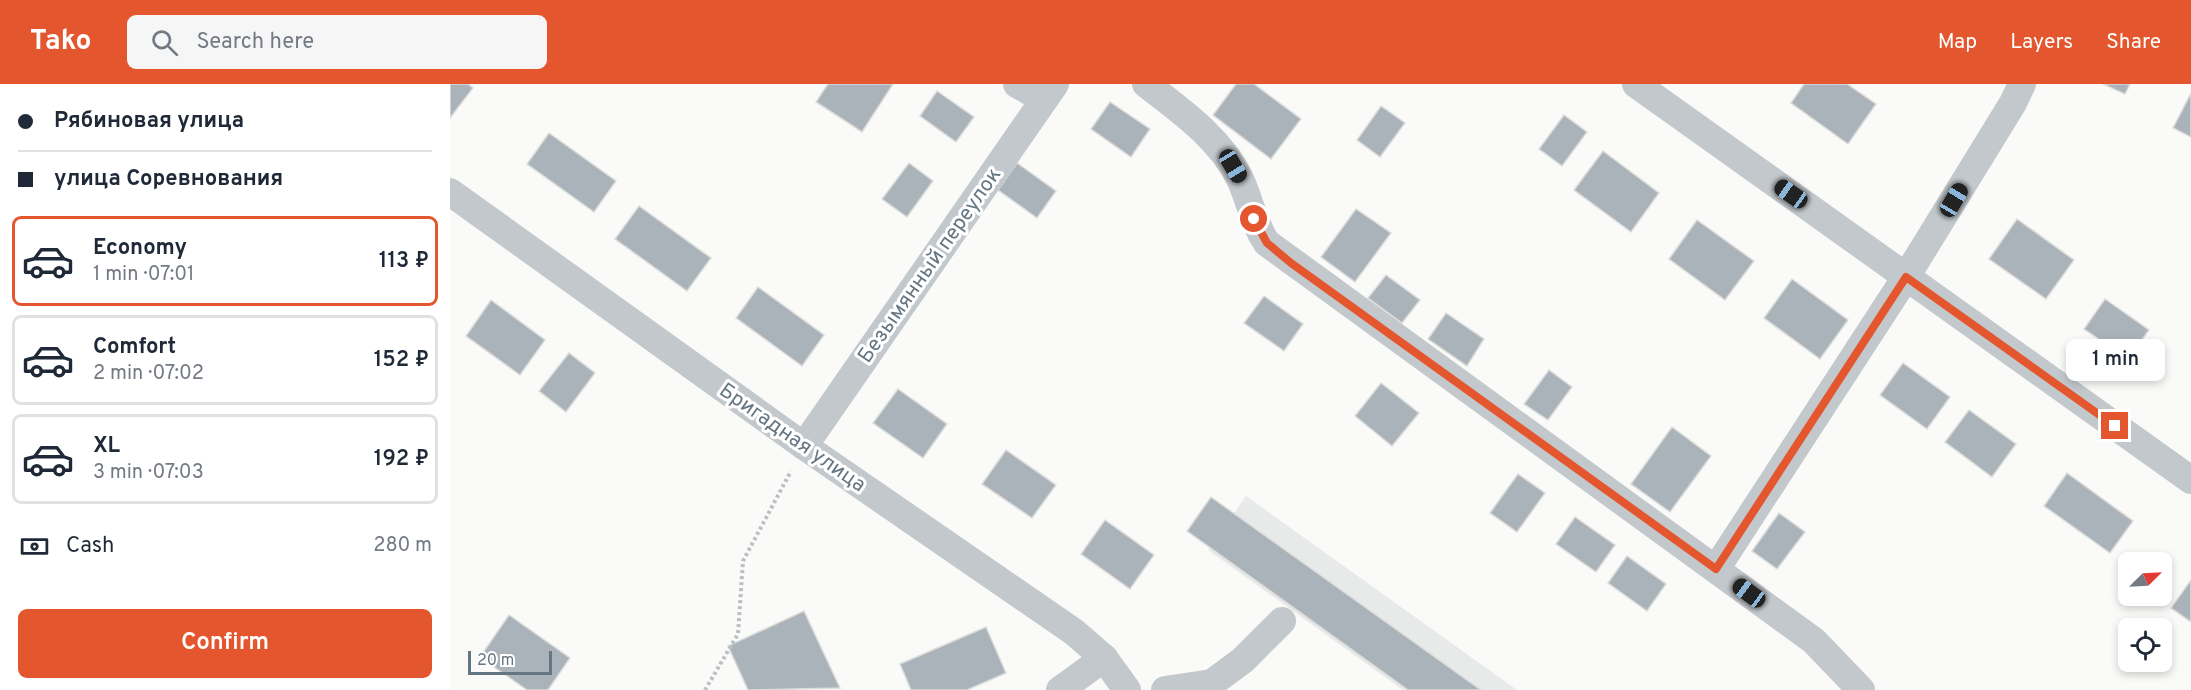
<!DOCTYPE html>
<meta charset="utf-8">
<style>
body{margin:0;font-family:Overpass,sans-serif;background:#f6f6f7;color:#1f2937;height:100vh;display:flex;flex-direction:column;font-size:22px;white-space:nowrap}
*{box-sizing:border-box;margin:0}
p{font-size:20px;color:#747a83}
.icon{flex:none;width:33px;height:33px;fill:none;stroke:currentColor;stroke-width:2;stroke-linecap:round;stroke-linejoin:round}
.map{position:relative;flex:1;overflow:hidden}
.sheet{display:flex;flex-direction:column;background:#fff;width:450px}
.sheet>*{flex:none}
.top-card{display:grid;align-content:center;height:132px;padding:0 18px;background:#fff}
.needle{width:39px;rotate:66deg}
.tools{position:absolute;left:1668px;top:468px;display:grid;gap:12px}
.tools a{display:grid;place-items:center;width:54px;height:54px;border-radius:9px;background:#fff;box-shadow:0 3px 9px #0003;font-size:30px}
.scale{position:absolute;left:18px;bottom:15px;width:84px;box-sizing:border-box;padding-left:6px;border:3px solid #657683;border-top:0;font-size:16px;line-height:21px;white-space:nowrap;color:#657683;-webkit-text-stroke:4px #fff;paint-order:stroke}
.end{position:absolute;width:27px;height:27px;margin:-14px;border:8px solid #e4572e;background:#fff;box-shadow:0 0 0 3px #fff}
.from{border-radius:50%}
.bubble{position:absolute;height:42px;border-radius:9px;background:#fff;box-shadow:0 3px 9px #0003;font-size:20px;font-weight:600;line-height:42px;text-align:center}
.car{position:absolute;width:18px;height:36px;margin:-18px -9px;border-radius:8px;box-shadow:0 0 4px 2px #0007;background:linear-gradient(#222 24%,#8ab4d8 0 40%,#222 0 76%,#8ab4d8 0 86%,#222 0)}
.top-card b{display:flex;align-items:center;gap:21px;height:57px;font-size:22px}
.top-card b+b{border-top:2px solid #e0e1e3}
.top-card i{width:15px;height:15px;background:#1f2937}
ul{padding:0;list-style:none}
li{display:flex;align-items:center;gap:18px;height:90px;margin:0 12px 9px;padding:0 6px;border:3px solid #e0e1e3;border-radius:9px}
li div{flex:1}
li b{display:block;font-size:22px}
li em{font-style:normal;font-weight:600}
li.current{border-color:#e4572e}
li>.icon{width:54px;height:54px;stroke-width:1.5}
.pay{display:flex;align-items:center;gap:15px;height:66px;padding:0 18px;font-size:22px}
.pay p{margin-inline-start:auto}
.button{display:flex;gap:12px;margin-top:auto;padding:12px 18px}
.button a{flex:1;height:69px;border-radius:9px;background:#e4572e;color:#fff;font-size:24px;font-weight:600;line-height:69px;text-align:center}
header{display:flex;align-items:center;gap:36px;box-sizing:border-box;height:84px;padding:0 30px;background:#e4572e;color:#fff}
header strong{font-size:28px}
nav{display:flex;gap:33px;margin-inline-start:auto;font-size:21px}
.search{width:420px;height:54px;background:#f6f6f7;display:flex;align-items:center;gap:15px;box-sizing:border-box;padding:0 21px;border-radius:9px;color:#747a83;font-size:22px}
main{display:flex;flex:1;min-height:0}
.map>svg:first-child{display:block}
.built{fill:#e8e9e9}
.building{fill:#aab3b9;stroke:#dcdcda;stroke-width:1.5}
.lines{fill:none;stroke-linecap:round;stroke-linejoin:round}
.path{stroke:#bbbfc2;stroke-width:4;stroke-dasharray:3 3;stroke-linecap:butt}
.minor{stroke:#c3c8cc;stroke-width:28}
.route{stroke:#e4572e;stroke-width:8}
.labels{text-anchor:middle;stroke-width:6;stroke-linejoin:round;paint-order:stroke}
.street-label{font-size:21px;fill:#657683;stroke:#fff}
</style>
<header>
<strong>Tako</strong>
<div class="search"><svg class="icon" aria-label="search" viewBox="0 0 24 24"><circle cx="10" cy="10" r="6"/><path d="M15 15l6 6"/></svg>Search here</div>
<nav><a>Map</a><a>Layers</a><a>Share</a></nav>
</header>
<main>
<section class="sheet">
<div class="top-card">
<b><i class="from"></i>Рябиновая улица</b>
<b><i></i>улица Соревнования</b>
</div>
<ul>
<li class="current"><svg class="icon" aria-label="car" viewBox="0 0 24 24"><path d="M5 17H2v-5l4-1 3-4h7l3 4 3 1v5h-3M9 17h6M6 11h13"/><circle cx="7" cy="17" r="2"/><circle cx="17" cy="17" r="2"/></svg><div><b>Economy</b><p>1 min · 07:01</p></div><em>113 ₽</em></li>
<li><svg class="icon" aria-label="car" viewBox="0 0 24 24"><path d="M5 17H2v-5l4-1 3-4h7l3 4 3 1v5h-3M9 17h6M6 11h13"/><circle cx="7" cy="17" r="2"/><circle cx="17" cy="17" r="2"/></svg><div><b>Comfort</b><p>2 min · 07:02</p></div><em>152 ₽</em></li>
<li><svg class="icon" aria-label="car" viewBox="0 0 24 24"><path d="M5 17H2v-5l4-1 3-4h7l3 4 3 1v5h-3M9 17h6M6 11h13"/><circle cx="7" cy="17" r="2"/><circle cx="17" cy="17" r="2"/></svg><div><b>XL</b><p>3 min · 07:03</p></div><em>192 ₽</em></li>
</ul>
<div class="pay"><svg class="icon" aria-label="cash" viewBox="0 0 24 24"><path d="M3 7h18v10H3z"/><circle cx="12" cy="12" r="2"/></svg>Cash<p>280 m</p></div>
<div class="button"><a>Confirm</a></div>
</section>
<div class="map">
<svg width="1741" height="606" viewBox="0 0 1741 606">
<rect width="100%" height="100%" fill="#fafaf8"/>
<!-- built -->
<path class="built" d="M796,412l271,194h-114l-195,-140z"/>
<!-- building -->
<g class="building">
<path d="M0,0h18l5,4 -23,30z"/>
<path d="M378,0h65l-31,48 -46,-30z"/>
<path d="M786,0h18l47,35 -30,40 -58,-44z"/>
<path d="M1354,0h43l29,20 -28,40 -57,-41z"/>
<path d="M1653,0h27l-5,10z"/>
<path d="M487,7l37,26 -18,25 -36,-26z"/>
<path d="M1741,9v44l-18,-9z"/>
<path d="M660,18l40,27 -19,28 -40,-28z"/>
<path d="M931,22l24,17 -25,34 -23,-17z"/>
<path d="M1114,31l23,17 -25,34 -23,-17z"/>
<path d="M99,49l67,48 -22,31 -67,-48z"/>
<path d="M1153,67l56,42 -28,39 -57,-42z"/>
<path d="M459,79l24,18 -26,36 -25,-18z"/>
<path d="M567,79l39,28 -19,27 -39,-28z"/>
<path d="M189,122l72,52 -24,33 -72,-52z"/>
<path d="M906,125l35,24 -36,49 -34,-25z"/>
<path d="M1567,135l57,41 -28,39 -57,-40z"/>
<path d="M1247,136l57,41 -29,39 -56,-41z"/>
<path d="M936,191l34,25 -18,23 -34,-25z"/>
<path d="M1342,195l56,41 -28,39 -56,-41z"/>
<path d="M308,203l66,48 -22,31 -66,-48z"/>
<path d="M814,212l39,28 -19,27 -40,-28z"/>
<path d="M1655,215l44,31 -21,29 -44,-30z"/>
<path d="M41,216l54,40 -25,35 -54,-39z"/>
<path d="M996,229l38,26 -17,27 -39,-27z"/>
<path d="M119,269l26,20 -29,39 -27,-21z"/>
<path d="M1453,279l47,34 -23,32 -47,-34z"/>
<path d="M1099,286l23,17 -24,33 -24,-16z"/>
<path d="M931,299l38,30 -27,33 -37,-30z"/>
<path d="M448,305l49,35 -24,34 -50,-35z"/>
<path d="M1519,326l47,34 -24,33 -47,-35z"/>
<path d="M1222,343l39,29 -41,56 -39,-28z"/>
<path d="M556,366l50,35 -24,33 -50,-34z"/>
<path d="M1617,389l66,48 -23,32 -66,-47z"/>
<path d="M1068,390l27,19 -28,39 -27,-19z"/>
<path d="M761,413l270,193h-73l-221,-159z"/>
<path d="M1329,429l26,19 -28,37 -25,-18z"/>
<path d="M1125,433l40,28 -19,27 -40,-28z"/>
<path d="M655,436l49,35 -24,34 -49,-35z"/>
<path d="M1177,472l39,28 -19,27 -39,-28z"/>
<path d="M1741,496v42l-20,-14z"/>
<path d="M354,527l36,77 -92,2 -20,-44z"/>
<path d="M59,531l61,43 -22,32h-21l-47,-33z"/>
<path d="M536,543l20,46 -39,17h-56l-11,-26z"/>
</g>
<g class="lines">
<!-- path -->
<path class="path" d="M255,606l33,-56 5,-73 48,-90"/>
<!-- minor -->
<g class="minor">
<path d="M567,0l26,15"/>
<path d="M696,0c34,26 75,55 94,95 10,21 13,44 27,64l547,398 47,49"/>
<path d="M1186,0l555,396"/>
<path d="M0,108l354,254 270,186 30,26 23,32"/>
<path d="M354,362l251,-362"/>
<path d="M1266,485l190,-292 107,-174 9,-19"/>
<path d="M610,606l44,-32"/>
<path d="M715,606l47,-7 31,-23 39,-39"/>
</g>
</g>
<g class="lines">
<!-- route -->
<path class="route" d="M804,135l13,24 24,20 425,306 190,-292 209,149"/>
</g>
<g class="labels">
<!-- street labels -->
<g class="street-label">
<text transform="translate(479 181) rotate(-55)" y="7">Безымянный переулок</text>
<text transform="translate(343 353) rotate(35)" y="7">Бригадная улица</text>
</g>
</g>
</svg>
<div class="tools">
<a><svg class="needle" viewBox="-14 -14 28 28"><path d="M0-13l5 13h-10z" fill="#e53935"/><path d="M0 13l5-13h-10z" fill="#747a83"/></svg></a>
<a><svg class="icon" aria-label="locate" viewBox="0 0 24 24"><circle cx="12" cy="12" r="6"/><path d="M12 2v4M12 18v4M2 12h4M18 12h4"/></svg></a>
</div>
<div class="scale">20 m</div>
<i class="end from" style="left:804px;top:135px"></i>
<i class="end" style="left:1665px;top:342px"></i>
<div class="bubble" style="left:1616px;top:255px;width:99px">1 min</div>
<i class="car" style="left:783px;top:82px;rotate:149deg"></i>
<i class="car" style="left:1341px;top:110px;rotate:305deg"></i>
<i class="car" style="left:1504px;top:116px;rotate:31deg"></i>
<i class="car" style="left:1299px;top:509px;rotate:306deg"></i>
</div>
</main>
